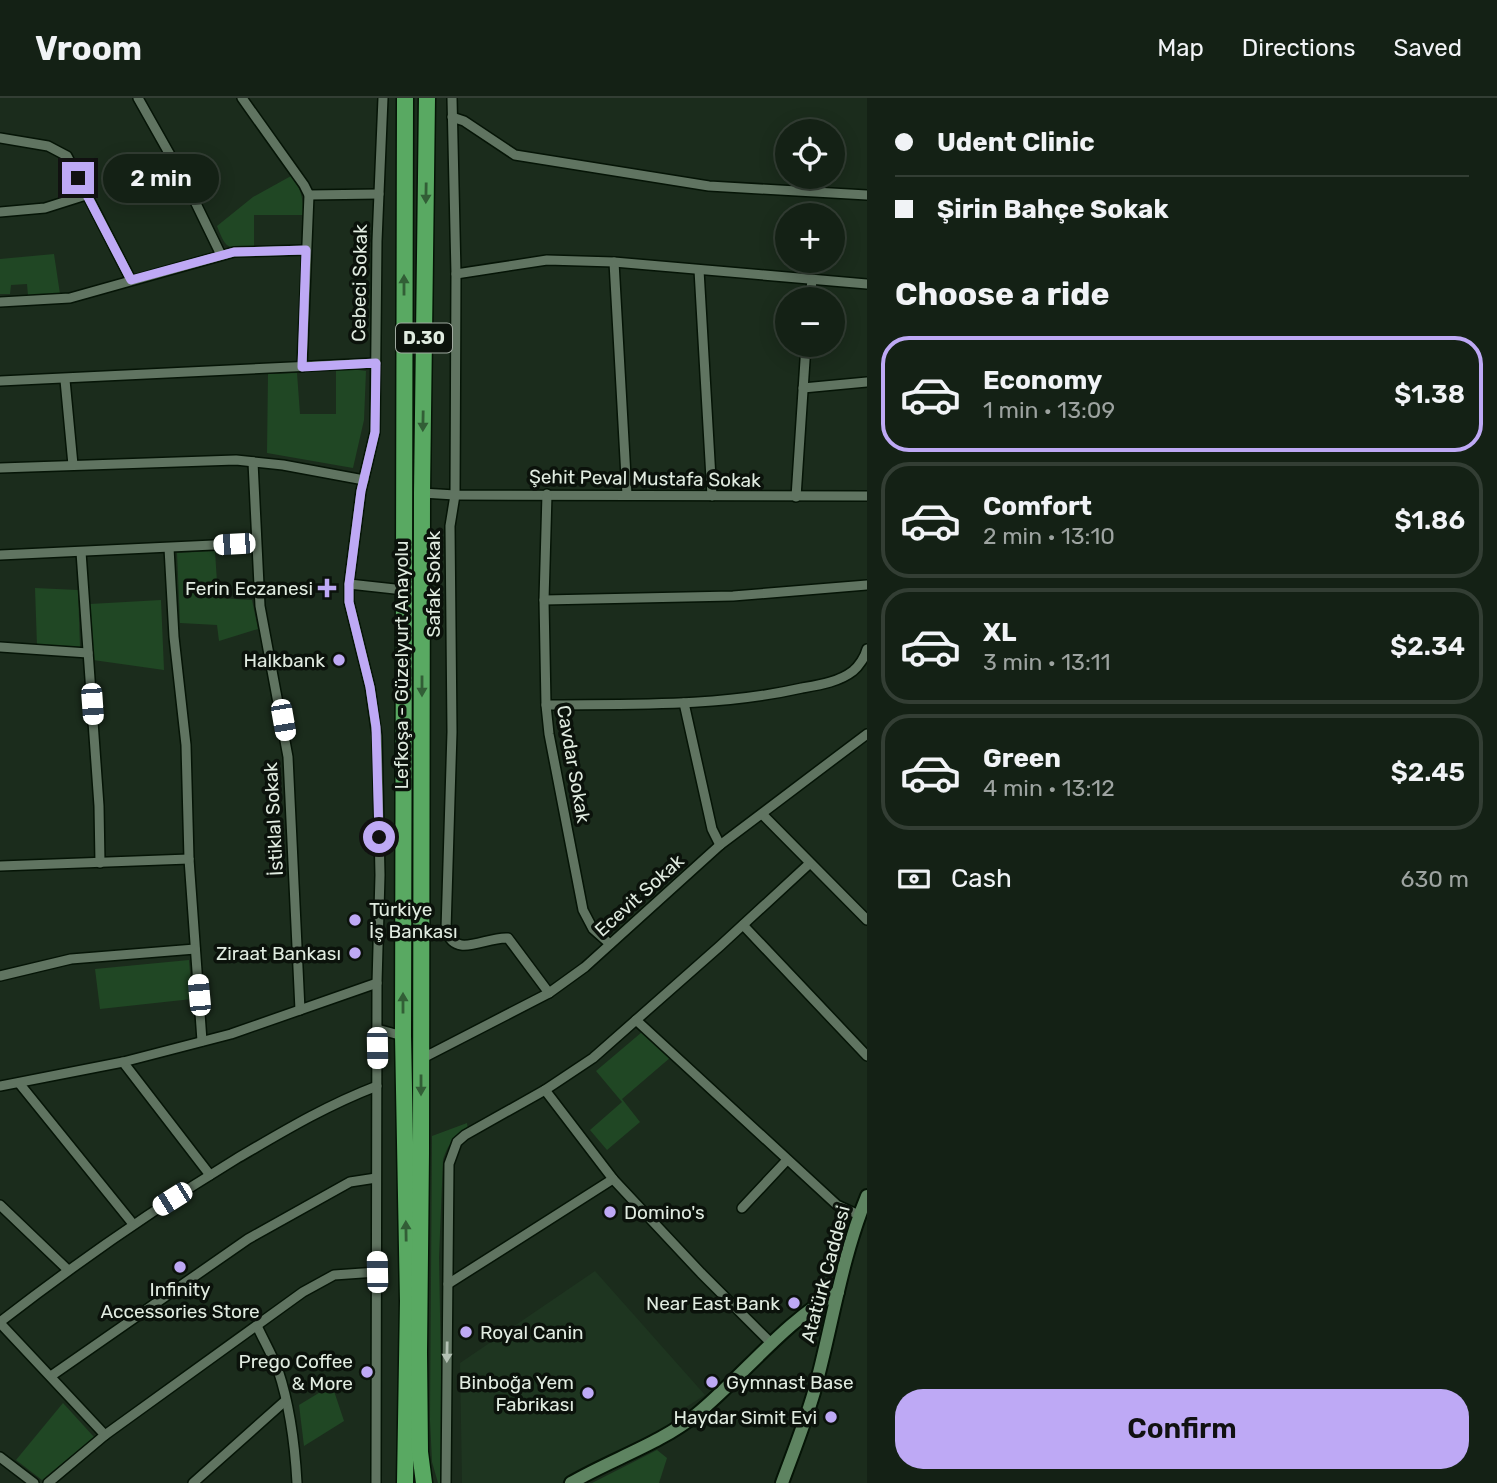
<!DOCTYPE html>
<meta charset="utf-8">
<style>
body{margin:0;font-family:Rubik,sans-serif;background:#212e22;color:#f1f3f6;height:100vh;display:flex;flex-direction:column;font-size:26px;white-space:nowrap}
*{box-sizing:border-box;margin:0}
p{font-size:23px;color:#9da3a0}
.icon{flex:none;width:38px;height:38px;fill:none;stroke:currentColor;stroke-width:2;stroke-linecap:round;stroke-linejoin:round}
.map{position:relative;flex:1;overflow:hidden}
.panel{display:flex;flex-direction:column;background:#142115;width:630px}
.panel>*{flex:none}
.banner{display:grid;align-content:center;height:154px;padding:0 28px;background:#142115}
.controls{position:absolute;left:775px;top:21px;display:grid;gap:14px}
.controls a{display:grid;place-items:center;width:70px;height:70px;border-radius:50%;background:#142115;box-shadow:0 4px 18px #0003,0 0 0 2px #333e34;font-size:35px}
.end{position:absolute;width:32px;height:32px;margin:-16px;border:9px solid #bea9f5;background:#111;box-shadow:0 0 0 4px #111}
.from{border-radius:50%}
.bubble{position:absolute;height:49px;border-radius:24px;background:#142115;box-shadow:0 4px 18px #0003,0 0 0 2px #333e34;font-size:23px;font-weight:600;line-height:49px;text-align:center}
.car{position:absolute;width:21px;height:42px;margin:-21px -10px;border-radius:9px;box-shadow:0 0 5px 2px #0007;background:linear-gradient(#fff 24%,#345 0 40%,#fff 0 76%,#345 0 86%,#fff 0)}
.banner b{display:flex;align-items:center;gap:24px;height:66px;font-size:26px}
.banner b+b{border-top:2px solid #333e34}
.banner i{width:18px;height:18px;background:#f1f3f6}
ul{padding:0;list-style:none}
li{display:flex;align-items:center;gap:21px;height:116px;margin:0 14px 10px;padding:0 14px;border:4px solid #333e34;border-radius:28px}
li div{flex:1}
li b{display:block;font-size:26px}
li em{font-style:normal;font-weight:600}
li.current{border-color:#bea9f5}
li>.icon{width:63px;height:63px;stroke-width:1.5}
h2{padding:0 28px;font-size:32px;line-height:84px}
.pay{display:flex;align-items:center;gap:18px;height:77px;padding:0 28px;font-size:26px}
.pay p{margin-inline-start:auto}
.action{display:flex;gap:14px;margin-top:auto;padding:14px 28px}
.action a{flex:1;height:80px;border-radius:28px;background:#bea9f5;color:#111;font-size:28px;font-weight:600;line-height:80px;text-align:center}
header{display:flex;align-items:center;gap:42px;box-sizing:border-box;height:98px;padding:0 35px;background:#142115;border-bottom:2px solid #333e34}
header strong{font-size:33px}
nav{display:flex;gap:38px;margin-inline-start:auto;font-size:24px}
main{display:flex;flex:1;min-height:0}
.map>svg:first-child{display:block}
.built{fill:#1e3520}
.green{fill:#204724}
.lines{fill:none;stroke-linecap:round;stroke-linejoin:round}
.street-casing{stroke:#051406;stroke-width:12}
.secondary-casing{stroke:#051406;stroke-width:16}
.highway-casing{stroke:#051406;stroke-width:19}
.street{stroke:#607461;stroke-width:9}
.secondary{stroke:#5e8461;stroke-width:12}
.highway{stroke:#59a962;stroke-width:16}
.oneway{fill:#325e36}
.oneway2{fill:#b3c1b4}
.route{stroke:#bea9f5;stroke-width:9}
.poi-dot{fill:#bea9f5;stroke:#0b120b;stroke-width:2.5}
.labels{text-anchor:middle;stroke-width:7;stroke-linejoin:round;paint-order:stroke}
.shield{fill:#0b120b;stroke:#a0aaa0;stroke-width:2}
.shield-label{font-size:18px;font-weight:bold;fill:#e0ebe0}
.street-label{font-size:19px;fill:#e0ebe0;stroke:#0b120b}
.poi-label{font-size:19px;fill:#e0ebe0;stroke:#0b120b;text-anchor:end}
</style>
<header>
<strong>Vroom</strong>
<nav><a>Map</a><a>Directions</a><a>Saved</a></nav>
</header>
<main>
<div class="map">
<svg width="867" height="1385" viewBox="0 0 867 1385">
<rect width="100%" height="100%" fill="#1b2c1c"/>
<!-- built -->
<path class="built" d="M595,1173l110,124 -28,18 -10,15 -106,55h-99l-2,-120z"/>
<!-- green -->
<g class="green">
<path d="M291,78c11,14 12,22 12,39h-49v31c-26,2 -27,6 -37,-20l36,-29z"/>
<path d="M54,156l6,40 -32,2 -1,-12 -16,1 -1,9h-10v-35z"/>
<path d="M336,269l30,4 -2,49 -11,48 -86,-15 1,-79 29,-1 3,41h36z"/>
<path d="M215,453l3,47 34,2 6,29 -39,12 -2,-16 -37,-2 -3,-70z"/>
<path d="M35,490l43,2 2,57 -43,-1z"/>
<path d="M161,502l3,70 -71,-10 -3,-56z"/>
<path d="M189,862l3,39 -92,10 -5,-40z"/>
<path d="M642,934l29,25 -49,42 18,23 -33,28 -17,-20 32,-28 -26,-31z"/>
<path d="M467,1025l1,7c-15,8 -20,14 -25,30l-4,97 4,226h-5l-6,-21 -2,-42 2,-284z"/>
<path d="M332,1287l12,36 -40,25 -5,-41z"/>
<path d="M63,1305l31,34 -52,43 -26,-20z"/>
<path d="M657,1352l10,8 -8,25h-67z"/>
</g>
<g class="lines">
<!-- street casing -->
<g class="street-casing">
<g id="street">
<path d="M138,0l49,87 34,70"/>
<path d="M242,0l62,87 5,10 -7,172"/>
<path d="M452,0l4,176 -1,221 -5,31 2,206 -6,198c9,30 40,6 62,8l41,55"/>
<path d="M452,19l12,4 51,34 194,31 158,9"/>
<path d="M0,40l48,8 19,10 64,124"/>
<path d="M309,97l70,-1"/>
<path d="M0,114l45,-4 41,-13"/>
<path d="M614,164l13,233"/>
<path d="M699,172l13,226"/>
<path d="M456,176l91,-14 67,2 253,22"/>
<path d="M810,201l2,-19"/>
<path d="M0,204l70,-4 164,-46 72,-2"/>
<path d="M65,282l8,85"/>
<path d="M0,283l376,-18"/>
<path d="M803,290l64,-6"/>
<path d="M253,364l7,144 28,151 12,253"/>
<path d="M0,370l236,-8 47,5 81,15"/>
<path d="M422,395l33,2 412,1"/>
<path d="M547,396l-3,106 2,105 3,29 34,176 10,19 17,15"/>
<path d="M796,399l10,-152"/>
<path d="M169,450l5,89 12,108 3,114 13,182"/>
<path d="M81,454l18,254 1,57"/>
<path d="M0,457l256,-12"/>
<path d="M349,486l55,6"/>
<path d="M544,502l189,-4 134,-11"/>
<path d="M0,549l88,6"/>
<path d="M684,605l28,126 8,16"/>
<path d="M546,607c85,-1 172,2 256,-17 17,-3 37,-6 51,-17 6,-5 12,-14 14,-22"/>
<path d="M762,716l105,106"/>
<path d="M0,768l189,-7"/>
<path d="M743,827l124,131"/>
<path d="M0,878l71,-17 124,-10"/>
<path d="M636,922l201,185 22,10"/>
<path d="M377,931l26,7"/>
<path d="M421,961l128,-66 36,-26 135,-122 147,-111"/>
<path d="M123,964l87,113"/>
<path d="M19,985l114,141"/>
<path d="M0,988l123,-24 108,-28 146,-51"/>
<path d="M545,992l68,89 88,94 71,71"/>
<path d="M0,1107l68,65"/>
<path d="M742,1110l45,-48"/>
<path d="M448,1186l165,-105"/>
<path d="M0,1224c76,-59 154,-113 236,-163 48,-28 89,-53 141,-73"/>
<path d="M0,1225l105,112"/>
<path d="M257,1228c7,15 15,29 21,44 12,36 17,76 19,113"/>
<path d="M51,1278l197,-137 102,-57 26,-4"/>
<path d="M0,1359l34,26"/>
<path d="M48,1385l57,-48 198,-143 31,-17 43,-3"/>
<path d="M193,1385l92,-82"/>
<path d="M376,1385l1,-500 3,-108 -3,-139 -7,-49 -21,-85v-18l12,-93 14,-59 2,-191 6,-143"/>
<path d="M446,1385l3,-319 8,-22 8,-7 80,-45 48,-32 127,-112 89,-82"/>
</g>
</g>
<!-- secondary casing -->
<g class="secondary-casing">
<g id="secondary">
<path d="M571,1385c41,-24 89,-39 126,-69 46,-38 89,-94 141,-122"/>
<path d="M782,1385c11,-30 23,-60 32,-91 18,-65 27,-133 53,-196"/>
</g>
</g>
<!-- highway casing -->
<g class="highway-casing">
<g id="highway">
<path d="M405,1385l3,-182 -5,-265 2,-938"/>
<path d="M424,1385l-4,-31 -1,-99 2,-200 1,-660 5,-395"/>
</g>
</g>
<!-- street -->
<use href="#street" class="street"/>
<!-- secondary -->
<use href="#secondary" class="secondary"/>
<!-- highway -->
<use href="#highway" class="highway"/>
</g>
<!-- one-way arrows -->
<defs><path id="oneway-solid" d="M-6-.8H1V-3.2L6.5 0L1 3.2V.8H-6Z" transform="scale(1.75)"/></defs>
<g class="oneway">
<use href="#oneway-solid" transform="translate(426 95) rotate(91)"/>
<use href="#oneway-solid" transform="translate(404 187) rotate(-90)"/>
<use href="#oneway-solid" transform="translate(423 323) rotate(91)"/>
<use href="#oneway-solid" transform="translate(422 588) rotate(90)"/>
<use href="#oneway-solid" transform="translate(403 905) rotate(-90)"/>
<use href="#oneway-solid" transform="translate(421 987) rotate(90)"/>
<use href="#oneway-solid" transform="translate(406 1133) rotate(-91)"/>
</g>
<use class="oneway2" href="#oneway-solid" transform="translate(447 1254) rotate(91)"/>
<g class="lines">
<!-- route -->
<path class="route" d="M78,80l53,102 103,-28 72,-2 -4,117 74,-4 -1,69 -14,59 -12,93v18l21,85 6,40 3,110"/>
</g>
<!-- markers -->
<g class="poi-dot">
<path d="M323.5 479.5h7v7h7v7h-7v7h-7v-7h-7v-7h7z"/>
<circle cx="339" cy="562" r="7"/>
<circle cx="355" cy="822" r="7"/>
<circle cx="355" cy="855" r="7"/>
<circle cx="610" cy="1114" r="7"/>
<circle cx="180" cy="1169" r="7"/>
<circle cx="794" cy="1205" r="7"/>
<circle cx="466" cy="1234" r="7"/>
<circle cx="367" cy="1274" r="7"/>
<circle cx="712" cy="1284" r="7"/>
<circle cx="588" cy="1295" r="7"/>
<circle cx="831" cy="1319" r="7"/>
</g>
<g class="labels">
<!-- shield labels -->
<rect class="shield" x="396" y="225.5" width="56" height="29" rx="5"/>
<g class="shield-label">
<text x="424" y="246">D.30</text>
</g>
<!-- street labels -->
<g class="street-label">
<text transform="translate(359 185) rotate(-89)" y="7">Cebeci Sokak</text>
<text transform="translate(645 380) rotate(1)" y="7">Şehit Peval Mustafa Sokak</text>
<text transform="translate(433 486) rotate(-90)" y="7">Safak Sokak</text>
<text transform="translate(401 567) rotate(-90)" y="7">Lefkoşa - Güzelyurt Anayolu</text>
<text transform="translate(574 666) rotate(80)" y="7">Cavdar Sokak</text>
<text transform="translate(273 721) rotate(-93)" y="7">İstiklal Sokak</text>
<text transform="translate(639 797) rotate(-42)" y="7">Ecevit Sokak</text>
<text transform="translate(825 1176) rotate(-75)" y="7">Atatürk Caddesi</text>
</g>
<!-- poi labels -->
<g class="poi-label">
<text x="313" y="497">Ferin Eczanesi</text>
<text x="325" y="569">Halkbank</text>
<text x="369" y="818" text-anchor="start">Türkiye<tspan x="369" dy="22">İş Bankası</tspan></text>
<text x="341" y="862">Ziraat Bankası</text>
<text x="624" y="1121" text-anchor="start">Domino's</text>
<text x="180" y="1198" text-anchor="middle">Infinity<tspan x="180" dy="22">Accessories Store</tspan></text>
<text x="780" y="1212">Near East Bank</text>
<text x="480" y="1241" text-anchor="start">Royal Canin</text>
<text x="353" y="1270">Prego Coffee<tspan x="353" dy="22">&amp; More</tspan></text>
<text x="574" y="1291">Binboğa Yem<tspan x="574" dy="22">Fabrikası</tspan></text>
<text x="726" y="1291" text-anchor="start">Gymnast Base</text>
<text x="817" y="1326">Haydar Simit Evi</text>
</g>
</g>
</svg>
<div class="controls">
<a><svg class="icon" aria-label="locate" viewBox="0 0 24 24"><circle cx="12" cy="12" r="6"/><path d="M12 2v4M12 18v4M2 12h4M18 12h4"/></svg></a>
<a>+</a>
<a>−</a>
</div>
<i class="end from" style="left:379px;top:739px"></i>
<i class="end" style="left:78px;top:80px"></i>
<div class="bubble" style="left:103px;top:56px;width:116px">2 min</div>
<i class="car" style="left:234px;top:446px;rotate:267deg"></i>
<i class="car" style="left:92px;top:606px;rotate:176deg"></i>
<i class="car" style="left:283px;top:622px;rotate:170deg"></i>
<i class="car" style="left:199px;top:897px;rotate:355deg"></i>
<i class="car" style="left:377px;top:950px;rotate:179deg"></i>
<i class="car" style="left:172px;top:1101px;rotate:238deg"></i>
<i class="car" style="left:377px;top:1174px;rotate:359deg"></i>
</div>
<section class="panel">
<div class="banner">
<b><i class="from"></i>Udent Clinic</b>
<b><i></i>Şirin Bahçe Sokak</b>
</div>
<h2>Choose a ride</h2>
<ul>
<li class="current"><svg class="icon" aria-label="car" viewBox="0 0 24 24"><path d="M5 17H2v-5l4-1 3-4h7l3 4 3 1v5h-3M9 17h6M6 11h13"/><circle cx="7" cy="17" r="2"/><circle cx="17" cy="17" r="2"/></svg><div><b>Economy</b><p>1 min · 13:09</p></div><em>$1.38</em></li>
<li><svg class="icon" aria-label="car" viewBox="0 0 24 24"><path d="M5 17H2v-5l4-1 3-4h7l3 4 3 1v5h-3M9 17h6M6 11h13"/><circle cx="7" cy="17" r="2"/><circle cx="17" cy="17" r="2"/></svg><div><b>Comfort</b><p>2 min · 13:10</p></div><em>$1.86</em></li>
<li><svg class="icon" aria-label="car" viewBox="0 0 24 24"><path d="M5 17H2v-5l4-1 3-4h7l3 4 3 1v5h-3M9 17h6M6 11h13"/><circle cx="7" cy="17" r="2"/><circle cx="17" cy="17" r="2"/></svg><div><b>XL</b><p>3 min · 13:11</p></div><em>$2.34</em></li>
<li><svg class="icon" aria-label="car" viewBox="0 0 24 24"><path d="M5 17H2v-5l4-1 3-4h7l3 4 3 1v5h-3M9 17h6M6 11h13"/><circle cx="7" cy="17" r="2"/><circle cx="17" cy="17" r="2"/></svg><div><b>Green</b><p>4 min · 13:12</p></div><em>$2.45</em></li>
</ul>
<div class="pay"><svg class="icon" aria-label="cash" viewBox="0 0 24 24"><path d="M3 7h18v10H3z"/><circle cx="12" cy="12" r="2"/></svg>Cash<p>630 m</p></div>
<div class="action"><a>Confirm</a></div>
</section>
</main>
